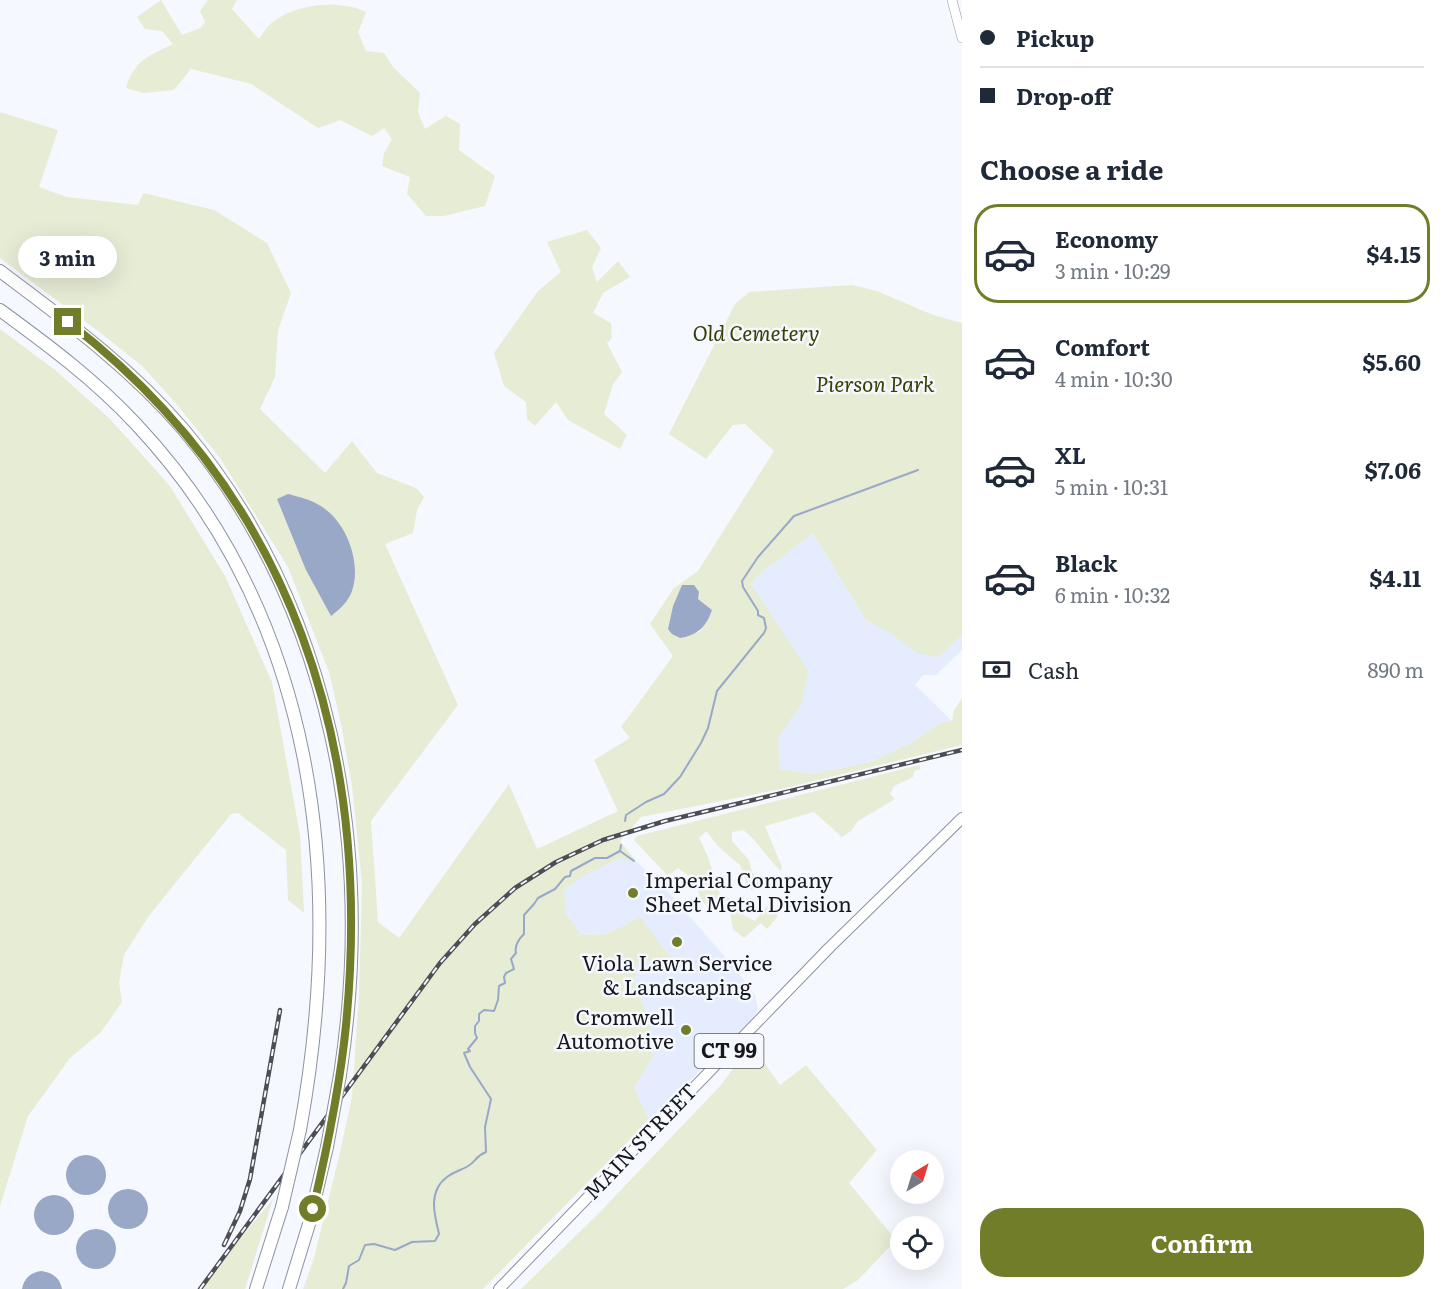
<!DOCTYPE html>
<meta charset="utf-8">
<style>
body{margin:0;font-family:Literata,serif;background:#f6f6f7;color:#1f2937;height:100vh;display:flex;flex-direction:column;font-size:22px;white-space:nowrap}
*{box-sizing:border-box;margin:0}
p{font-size:20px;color:#747a83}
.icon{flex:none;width:33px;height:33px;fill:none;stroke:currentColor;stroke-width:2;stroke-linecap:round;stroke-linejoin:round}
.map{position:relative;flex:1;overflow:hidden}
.side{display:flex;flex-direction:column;background:#fff;width:480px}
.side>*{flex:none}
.banner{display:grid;align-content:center;height:132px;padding:0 18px;background:#fff}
.needle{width:39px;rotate:38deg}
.controls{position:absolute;left:890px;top:1150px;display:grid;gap:12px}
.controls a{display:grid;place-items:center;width:54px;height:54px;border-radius:50%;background:#fff;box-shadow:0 6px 24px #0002;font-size:30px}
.end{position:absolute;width:27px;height:27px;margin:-14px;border:8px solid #717d29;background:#fff;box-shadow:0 0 0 3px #fff}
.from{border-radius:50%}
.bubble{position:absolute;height:42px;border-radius:21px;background:#fff;box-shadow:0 6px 24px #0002;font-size:20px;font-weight:700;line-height:42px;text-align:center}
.banner b{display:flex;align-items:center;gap:21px;height:57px;font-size:22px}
.banner b+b{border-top:2px solid #e0e1e3}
.banner i{width:15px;height:15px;background:#1f2937}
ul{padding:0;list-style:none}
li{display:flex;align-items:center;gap:18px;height:99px;margin:0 12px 9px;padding:0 6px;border:3px solid transparent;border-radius:24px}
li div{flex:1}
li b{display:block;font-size:22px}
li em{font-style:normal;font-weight:700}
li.on{border-color:#717d29}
li>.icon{width:54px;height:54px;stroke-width:1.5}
h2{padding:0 18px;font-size:27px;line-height:72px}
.pay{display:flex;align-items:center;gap:15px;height:66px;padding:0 18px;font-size:22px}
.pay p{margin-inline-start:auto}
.primary-button{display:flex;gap:12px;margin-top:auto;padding:12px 18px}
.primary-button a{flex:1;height:69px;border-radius:24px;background:#717d29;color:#fff;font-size:24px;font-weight:700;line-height:69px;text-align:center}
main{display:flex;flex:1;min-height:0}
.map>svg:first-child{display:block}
.built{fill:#e4ecfd}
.green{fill:#e7ecd5;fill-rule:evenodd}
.water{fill:#9aa8c8}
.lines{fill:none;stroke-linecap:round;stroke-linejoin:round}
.stream{stroke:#9aa8c8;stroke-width:2}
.secondary-casing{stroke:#8c92a0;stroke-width:10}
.primary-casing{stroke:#8c92a0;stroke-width:12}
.motorway-casing{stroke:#8c92a0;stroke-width:14}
.secondary{stroke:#fff;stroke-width:9}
.primary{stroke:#fff;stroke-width:10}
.motorway{stroke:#fff;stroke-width:12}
.rail-casing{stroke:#4c4e54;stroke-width:4.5}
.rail{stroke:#f5f8fe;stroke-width:2;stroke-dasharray:7;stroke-linecap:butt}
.motorway-bridge-casing{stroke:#8c92a0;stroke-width:14;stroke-linecap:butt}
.motorway-bridge{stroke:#fff;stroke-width:12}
.route{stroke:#717d29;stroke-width:8}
.poi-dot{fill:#717d29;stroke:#f5f8fe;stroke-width:2}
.labels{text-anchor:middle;stroke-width:5;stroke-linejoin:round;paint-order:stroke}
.shield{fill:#f5f8fe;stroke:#595b61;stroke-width:1.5}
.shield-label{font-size:20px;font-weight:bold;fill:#16181e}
.park-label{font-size:21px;font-style:italic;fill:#383f01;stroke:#f5f8fe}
.poi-label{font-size:21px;fill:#16181e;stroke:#f5f8fe;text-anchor:start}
.street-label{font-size:21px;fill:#16181e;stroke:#f5f8fe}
</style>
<main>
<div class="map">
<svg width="962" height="1289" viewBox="0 0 962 1289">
<rect width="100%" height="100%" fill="#f5f8fe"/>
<!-- built -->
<g class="built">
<path d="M813,533l52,86 73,38 24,-22v15l-26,25h-13l-8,10 37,36 -12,2 -29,20 -41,19 -57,12 -33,-5 -2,-31 24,-35 -50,-118 4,-8z"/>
<path d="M620,858l17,4 33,32 63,72 22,29 3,14 -7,12 -102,99 -15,-33 19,-30 -7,-23 10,-12 -10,-11 -12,-28 3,-20 6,-5 32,17 -35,-58 -33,17 -26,1 -16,-21 -1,-24 19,-14z"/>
</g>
<!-- green -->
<g class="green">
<path d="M161,0l21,35 18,-7 5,-6 -5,-11 8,-11h29l-5,9 27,30c4,-6 9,-14 15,-18 25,-18 67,-21 92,-9l-8,20 8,19 18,2 9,14 27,26 -2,19 7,17 21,-13 14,8 -1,26 36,26 -10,30 -41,10h-18l-19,-22 3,-17 -28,-11 2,-13 8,-14 -8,-11 -12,8 -32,-16 -22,8 -67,-44 -60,-15 -17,21 -31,3 -17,-5c8,-28 23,-32 47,-44l-11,-13 -17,-2 -8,-12z"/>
<path d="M0,112l58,18 -19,57 28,10 71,8 5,-12 71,17 53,33 24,50 -13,37 -3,47 -15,32 65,64 27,-32 25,32 39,15 8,9 -7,13 -4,23 -28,11 73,161 -87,116 7,101 21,16 110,-154 28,65 81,-38 -24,-51 36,-22 -9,-11 52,-71 -23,-32 24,-36 24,-17 76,-120 -29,-27 -12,1 -27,34 -37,-25 66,-130 14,-12 103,-7 25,6 56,24 29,8v312l-24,22 -20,-4 -28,-20 -25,-14 -52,-86 -57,44 -4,8 56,86 -6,32 -24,35 2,31 33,5 57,-12 41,-19 29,-20 12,-2 2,-11 8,-12v47l-181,44 -140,28 -21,24 17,21 -17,-4 -37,18 -19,14 2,24 15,21 26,-1 33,-17 39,52 -4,6 -32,-17 -6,5 -3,20 12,28 10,11 -10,12 7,23 -19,30 15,33 -166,169h-180l11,-31 24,-97 14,-64 7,-102 3,-111 -10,-98 -11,-62 -12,-52 -41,-105 -68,-109 -46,-57 -32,-35 -40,-32 -102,-76zM682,586l17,6 -1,7 14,11 -4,10 -9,12 -31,-3 5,-23z"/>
<path d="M587,230l14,18 -9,19 5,15 21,-21 12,16 -27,16 -10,20 18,10 1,15 -5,5 15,29 -9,12 -9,30 23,21 -7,14 -52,-29 -12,-18 -21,24 -8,-7 -1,-17 -22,-16 -10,-33 44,-62 23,-19 -14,-30z"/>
<path d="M0,329l55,41 55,49 60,67 55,90 47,106 28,153 4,78 -16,-13 -2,-50 -48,-37 -7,1 -83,103 -24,38 -5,27 3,20 -21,30 -31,26 -42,58 -28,90z"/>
<path d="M919,765l2,4 -7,2 -1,6 -19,9 -4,8 5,5 -37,22 -7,10 -9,6 -28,-25 -49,14 17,41 -1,4c-15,-13 -22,-30 -38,-41l-11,2v9l17,19 3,12 10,13 -3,4 -8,1 -5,-8 -6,-17 -21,-18 -13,-16 -7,7 9,19 12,37 18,9 7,13 10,5 12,-15 11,10 -11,13 -6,-6 -17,15 -11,-9 -4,-21 -10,-5v9c-17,-6 -20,-14 -23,-31l-18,-13 -10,8 -34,-36 3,-4z"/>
<path d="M751,1044l29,41 26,-20 71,85 -28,33 47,57 -38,40 -15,9h-322l77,-75 123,-129z"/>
<path d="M273,1199l-28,90h-42l36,-49z"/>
</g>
<!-- water -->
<g class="water">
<path d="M288,494c11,3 22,5 31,11 27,15 43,57 33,86 -4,11 -12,18 -21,25l-25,-46 -29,-71z"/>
<path d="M682,585h12l5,7 -1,7 14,11c-6,17 -14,25 -32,28l-8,-4 -4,-5 5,-23z"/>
<circle cx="86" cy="1175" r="20"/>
<circle cx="128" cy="1209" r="20"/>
<circle cx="54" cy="1215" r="20"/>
<circle cx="96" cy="1249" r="20"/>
<path d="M42,1271c11,2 18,7 20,18h-40c2,-11 9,-17 20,-18z"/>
</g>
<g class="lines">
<!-- stream -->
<g class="stream">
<path d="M625,821l1,-6 20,-13 18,-8 16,-17 21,-34 7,-15 9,-37 47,-58 2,-5 -2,-10 -6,-3v-4l-15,-24 -1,-6 16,-24 36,-41 124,-46"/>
<path d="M621,845l-1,6 14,10"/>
<path d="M343,1289l3,-6 3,-17 10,-6 6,-15 9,-1 21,6 17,-8 23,-1 4,-7c-5,-20 -11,-43 8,-57 6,-5 15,-7 21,-11 9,-5 6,-9 18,-14l-1,-25 6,-28 -21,-32 -6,-14 6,-2 -2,-2 9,-11 -2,-5v-7l4,-5v-7l5,-4 10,1 4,-11 1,-14 6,-3 -1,-6 2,-4 8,-4 -3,-10 5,-6c-2,-8 3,-14 8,-19v-19l10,-11 4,-6 17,-9 10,-12 5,-1 1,-5 24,-13h12l13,-7"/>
</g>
<!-- secondary casing -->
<g class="secondary-casing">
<path id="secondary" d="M952,0l10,38"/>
</g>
<!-- primary casing -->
<g class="primary-casing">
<path id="primary" d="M499,1289l330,-341 133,-130"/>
</g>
<!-- motorway casing -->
<g class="motorway-casing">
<g id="motorway">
<path d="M0,271c65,49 130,96 183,158 150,178 192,421 157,646"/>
<path d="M0,310c48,35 95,70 136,114 181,193 210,454 164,706"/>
<path d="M256,1289l26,-82"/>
<path d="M289,1289l20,-65 18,-77"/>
</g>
</g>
<!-- secondary -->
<use href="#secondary" class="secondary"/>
<!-- primary -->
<use href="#primary" class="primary"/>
<!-- motorway -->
<use href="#motorway" class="motorway"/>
<!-- rail casing -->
<g class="rail-casing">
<g id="rail">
<path d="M224,1245l16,-34 10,-32 30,-169"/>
<path d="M200,1289l240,-326 35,-39 40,-36 41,-26 47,-22 62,-19 297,-71"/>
</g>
</g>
<!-- rail -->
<use href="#rail" class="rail"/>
<!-- motorway-bridge casing -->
<g class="motorway-bridge-casing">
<g id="motorway-bridge">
<path d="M327,1147l13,-72"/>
<path d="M282,1207l18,-77"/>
</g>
</g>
<!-- motorway-bridge -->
<use href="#motorway-bridge" class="motorway-bridge"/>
</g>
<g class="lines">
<!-- route -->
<path class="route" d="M68,322c225,173 305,426 278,703 -6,62 -19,124 -33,184"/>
</g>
<!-- markers -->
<g class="poi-dot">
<circle cx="633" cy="893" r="6"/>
<circle cx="677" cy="942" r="6"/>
<circle cx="686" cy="1030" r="6"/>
</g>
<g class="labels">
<!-- shield labels -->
<rect class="shield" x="694.5" y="1034" width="69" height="34" rx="4.5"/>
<g class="shield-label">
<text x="729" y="1058">CT 99</text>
</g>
<!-- park labels -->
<g class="park-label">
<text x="756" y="341">Old Cemetery</text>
<text x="875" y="392">Pierson Park</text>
</g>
<!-- poi labels -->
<g class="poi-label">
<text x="645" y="888">Imperial Company<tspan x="645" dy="24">Sheet Metal Division</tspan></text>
<text x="677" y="971" text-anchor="middle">Viola Lawn Service<tspan x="677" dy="24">&amp; Landscaping</tspan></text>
<text x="674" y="1025" text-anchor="end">Cromwell<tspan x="674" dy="24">Automotive</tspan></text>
</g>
<!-- street labels -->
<g class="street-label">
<text transform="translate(641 1142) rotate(-46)" y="7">MAIN STREET</text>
</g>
</g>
</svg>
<div class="controls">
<a><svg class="needle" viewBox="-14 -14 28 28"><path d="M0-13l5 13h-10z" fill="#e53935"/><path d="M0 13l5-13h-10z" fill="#747a83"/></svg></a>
<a><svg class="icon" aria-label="locate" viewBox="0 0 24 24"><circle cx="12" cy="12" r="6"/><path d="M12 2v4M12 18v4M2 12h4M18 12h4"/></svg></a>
</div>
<i class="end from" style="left:313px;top:1209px"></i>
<i class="end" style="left:68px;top:322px"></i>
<div class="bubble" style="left:18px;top:236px;width:99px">3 min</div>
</div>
<section class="side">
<div class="banner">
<b><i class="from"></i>Pickup</b>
<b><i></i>Drop-off</b>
</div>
<h2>Choose a ride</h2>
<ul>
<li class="on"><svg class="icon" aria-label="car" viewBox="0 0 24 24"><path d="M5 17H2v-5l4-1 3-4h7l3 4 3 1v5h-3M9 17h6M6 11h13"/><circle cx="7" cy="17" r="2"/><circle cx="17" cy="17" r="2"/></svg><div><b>Economy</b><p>3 min · 10:29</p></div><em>$4.15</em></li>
<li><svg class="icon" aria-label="car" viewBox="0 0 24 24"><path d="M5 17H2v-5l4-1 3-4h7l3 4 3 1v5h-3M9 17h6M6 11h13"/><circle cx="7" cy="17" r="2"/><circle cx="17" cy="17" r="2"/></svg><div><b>Comfort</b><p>4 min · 10:30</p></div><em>$5.60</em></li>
<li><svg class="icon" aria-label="car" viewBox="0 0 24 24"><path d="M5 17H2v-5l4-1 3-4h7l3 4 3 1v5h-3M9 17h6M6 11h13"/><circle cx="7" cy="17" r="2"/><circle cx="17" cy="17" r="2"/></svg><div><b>XL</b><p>5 min · 10:31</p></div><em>$7.06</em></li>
<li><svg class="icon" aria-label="car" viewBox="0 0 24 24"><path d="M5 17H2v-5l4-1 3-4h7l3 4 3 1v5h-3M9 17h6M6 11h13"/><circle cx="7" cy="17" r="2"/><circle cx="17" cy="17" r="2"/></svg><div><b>Black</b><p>6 min · 10:32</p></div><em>$4.11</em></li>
</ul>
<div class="pay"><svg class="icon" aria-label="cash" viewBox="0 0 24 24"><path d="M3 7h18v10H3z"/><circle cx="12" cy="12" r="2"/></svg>Cash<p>890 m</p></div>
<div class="primary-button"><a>Confirm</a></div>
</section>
</main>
